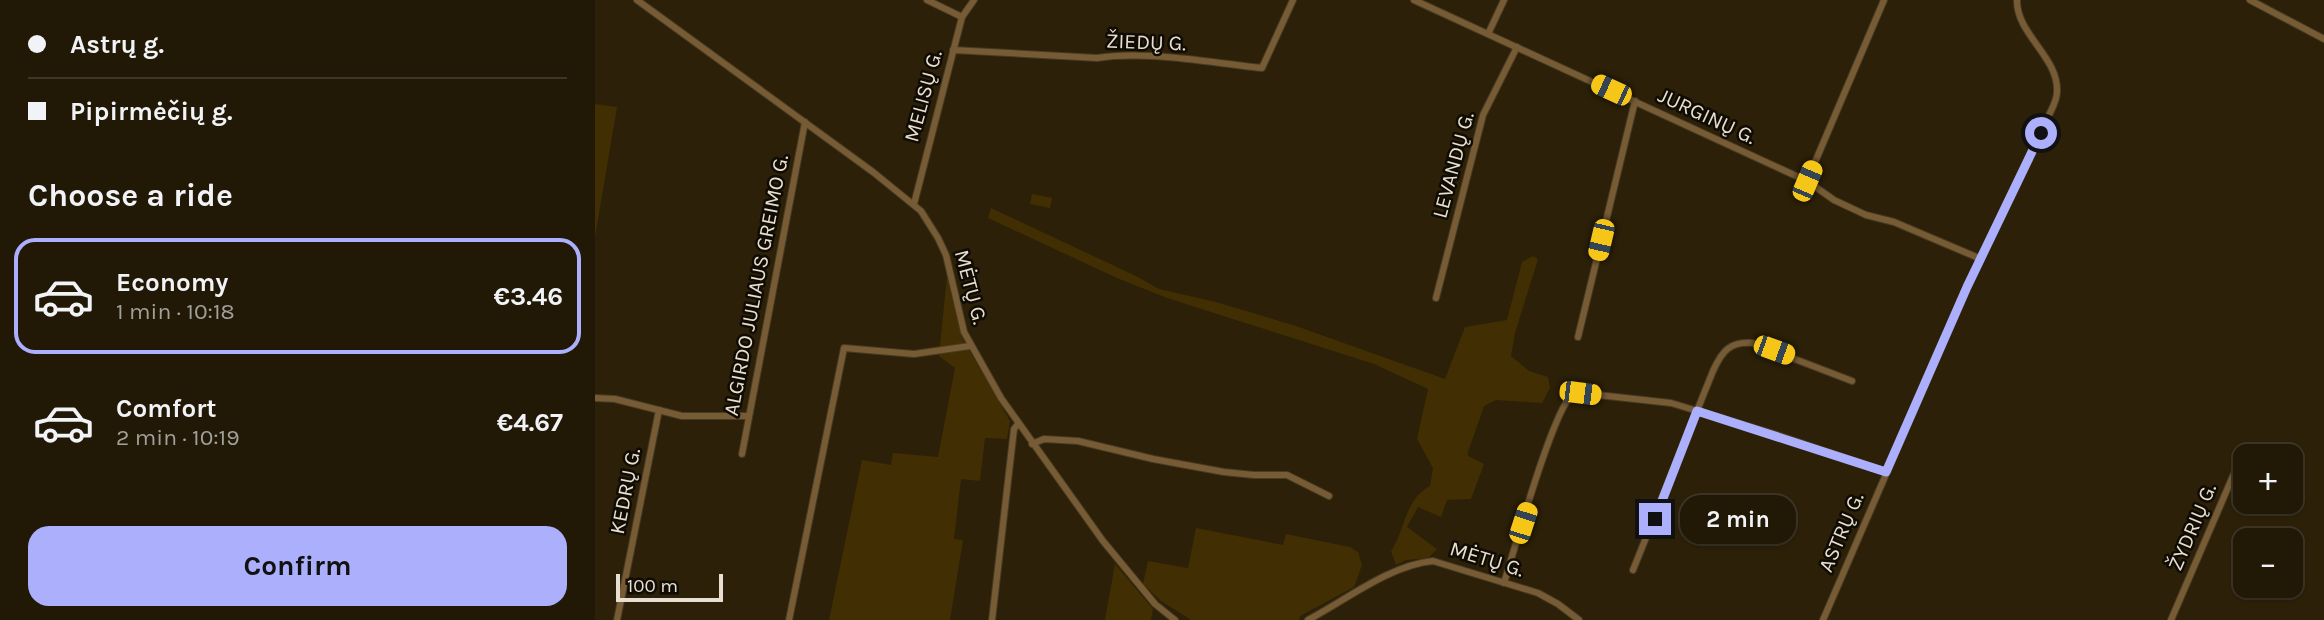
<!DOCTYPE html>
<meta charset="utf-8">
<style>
body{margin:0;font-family:Karla,sans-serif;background:#292110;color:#f1f3f6;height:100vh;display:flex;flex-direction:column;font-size:26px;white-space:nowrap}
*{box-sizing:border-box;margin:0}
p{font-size:23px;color:#a2a09b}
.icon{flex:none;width:38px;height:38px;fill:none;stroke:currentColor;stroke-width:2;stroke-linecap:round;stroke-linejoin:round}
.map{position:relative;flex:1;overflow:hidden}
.sheet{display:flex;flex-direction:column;background:#211806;width:595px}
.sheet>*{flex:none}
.banner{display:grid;align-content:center;height:154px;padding:0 28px;background:#211806}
.controls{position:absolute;left:1638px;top:444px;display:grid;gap:14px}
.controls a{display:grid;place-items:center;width:70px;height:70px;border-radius:14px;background:#211806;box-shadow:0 2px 5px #0004,0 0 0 2px #3e3728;font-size:35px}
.scale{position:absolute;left:21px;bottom:18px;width:107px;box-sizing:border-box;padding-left:7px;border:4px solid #e7dfd1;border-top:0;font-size:19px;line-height:24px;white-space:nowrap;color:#e7dfd1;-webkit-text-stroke:5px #100b03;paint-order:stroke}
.end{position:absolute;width:32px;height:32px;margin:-16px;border:9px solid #acaffb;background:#111;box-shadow:0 0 0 4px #111}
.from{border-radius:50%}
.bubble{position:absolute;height:49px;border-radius:21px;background:#211806;box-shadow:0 2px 5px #0004,0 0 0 2px #3e3728;font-size:23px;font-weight:700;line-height:49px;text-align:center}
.car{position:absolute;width:21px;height:42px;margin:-21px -10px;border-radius:9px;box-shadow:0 0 5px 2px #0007;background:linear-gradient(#f5c518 24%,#345 0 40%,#f5c518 0 76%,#345 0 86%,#f5c518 0)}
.banner b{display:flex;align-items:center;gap:24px;height:66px;font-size:26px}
.banner b+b{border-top:2px solid #3e3728}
.banner i{width:18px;height:18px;background:#f1f3f6}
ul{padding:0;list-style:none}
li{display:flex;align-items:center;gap:21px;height:116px;margin:0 14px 10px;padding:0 14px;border:4px solid transparent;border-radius:21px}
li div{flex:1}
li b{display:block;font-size:26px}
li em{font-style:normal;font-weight:700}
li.active{border-color:#acaffb}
li>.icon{width:63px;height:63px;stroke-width:1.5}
h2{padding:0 28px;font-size:32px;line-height:84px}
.button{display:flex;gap:14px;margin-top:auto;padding:14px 28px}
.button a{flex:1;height:80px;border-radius:21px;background:#acaffb;color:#111;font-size:28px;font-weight:700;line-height:80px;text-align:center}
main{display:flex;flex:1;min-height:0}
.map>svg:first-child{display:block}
.green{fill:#422e03}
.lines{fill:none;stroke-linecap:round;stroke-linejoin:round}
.street-casing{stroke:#463b24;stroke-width:8}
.street{stroke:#765b35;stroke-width:6}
.route{stroke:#acaffb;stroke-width:9}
.labels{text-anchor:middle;stroke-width:5;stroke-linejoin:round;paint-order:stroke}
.street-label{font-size:21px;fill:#e7dfd1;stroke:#100b03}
</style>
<main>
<section class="sheet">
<div class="banner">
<b><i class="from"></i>Astrų g.</b>
<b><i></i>Pipirmėčių g.</b>
</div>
<h2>Choose a ride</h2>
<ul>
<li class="active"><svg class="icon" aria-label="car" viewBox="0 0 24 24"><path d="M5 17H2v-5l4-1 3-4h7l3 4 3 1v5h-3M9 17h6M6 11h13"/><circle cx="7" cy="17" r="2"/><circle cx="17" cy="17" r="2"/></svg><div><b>Economy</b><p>1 min · 10:18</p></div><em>€3.46</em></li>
<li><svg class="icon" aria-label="car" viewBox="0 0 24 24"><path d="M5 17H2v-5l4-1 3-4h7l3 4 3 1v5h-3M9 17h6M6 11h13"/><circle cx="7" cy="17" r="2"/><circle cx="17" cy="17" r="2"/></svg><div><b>Comfort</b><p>2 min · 10:19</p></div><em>€4.67</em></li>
</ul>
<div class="button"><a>Confirm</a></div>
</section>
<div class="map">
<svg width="1729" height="620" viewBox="0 0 1729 620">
<rect width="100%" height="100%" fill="#2c2008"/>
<!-- green -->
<g class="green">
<path d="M0,104l22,3 -22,130z"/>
<path d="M437,194l20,4 -2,10 -20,-4z"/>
<path d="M396,208l145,68 23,13 57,13 80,24 149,53 20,-52 42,-7 15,-58 11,-6 5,3 -23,74 -4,23 18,15 19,6 2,11 -8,15 -46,-3 -12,6 -16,46v4l16,8 -13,35 -24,1 -6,17 -23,-10 -11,20 30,22 -9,9 -22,2 -10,5 -5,-14c15,-22 13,-51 39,-65l3,-18 -16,-29 11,-50 -54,-25 -207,-66 -50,-20 -129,-60z"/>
<path d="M352,276l15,62 48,83 -3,18 -22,-1 -5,43 -19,-2 -7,60 9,1 -13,80h-121l33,-160 29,5 2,-12 45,4 17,-89 -16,-12z"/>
<path d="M601,528l87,17 3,-11 64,13 8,5 4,13 -8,22 -54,29 -1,4h-108l-30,-19 -18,-17 5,-23 40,7z"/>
<path d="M520,564l38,45 -2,11h-46z"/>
</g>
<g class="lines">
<!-- street casing -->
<g class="street-casing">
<g id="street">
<path d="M42,0l236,172 48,39 17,27 8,17 18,77 37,66 102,143 52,63 20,16"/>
<path d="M332,0l35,17"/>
<path d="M819,0l393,181 77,-181"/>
<path d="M1655,0l74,39"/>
<path d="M893,34l16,-34"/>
<path d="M358,50l144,8c49,-8 114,5 165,10l31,-68"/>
<path d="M1212,181l27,19 32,15 28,7 87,37"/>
<path d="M319,204l48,-187 12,-17"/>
<path d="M841,298l47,-183 34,-68"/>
<path d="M983,337l57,-236"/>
<path d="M0,398l20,1 67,17h67"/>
<path d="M437,444l12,-5 34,2 75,18 71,13 30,3h33l42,21"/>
<path d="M147,454l63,-332"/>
<path d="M1038,570l80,-199c9,-20 17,-30 40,-28l99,38"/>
<path d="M909,583c10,-32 49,-173 68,-188l8,-2 91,10 109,33 106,36"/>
<path d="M22,620l42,-210"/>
<path d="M194,620l55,-272 70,6 56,-8"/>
<path d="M397,620l22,-191 4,-5"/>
<path d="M713,620c38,-20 82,-55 125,-59l105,32 20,11 21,16"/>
<path d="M1228,620l144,-333 83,-174c3,-6 7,-14 7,-21 2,-35 -41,-58 -40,-92"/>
<path d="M1576,620l74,-172"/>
</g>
</g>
<!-- street -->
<use href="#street" class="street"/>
</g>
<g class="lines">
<!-- route -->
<path class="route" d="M1060,519l42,-108 189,61 81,-185 74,-154"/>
</g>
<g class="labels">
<!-- street labels -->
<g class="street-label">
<text transform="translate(551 42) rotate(2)" y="7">ŽIEDŲ G.</text>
<text transform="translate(328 96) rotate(-75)" y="7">MELISŲ G.</text>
<text transform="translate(1112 116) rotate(25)" y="7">JURGINŲ G.</text>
<text transform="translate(858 165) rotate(-75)" y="7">LEVANDŲ G.</text>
<text transform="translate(161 285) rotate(-79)" y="7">ALGIRDO JULIAUS GREIMO G.</text>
<text transform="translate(376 287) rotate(75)" y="7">MĖTŲ G.</text>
<text transform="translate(30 491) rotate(-79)" y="7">KEDRŲ G.</text>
<text transform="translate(1597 527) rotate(-67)" y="7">ŽYDRIŲ G.</text>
<text transform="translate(1246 532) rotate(-67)" y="7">ASTRŲ G.</text>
<text transform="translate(892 559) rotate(17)" y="7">MĖTŲ G.</text>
</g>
</g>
</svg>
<div class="controls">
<a>+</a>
<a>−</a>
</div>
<div class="scale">100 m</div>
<i class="end from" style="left:1446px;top:133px"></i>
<i class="end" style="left:1060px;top:519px"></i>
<div class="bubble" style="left:1085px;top:495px;width:116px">2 min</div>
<i class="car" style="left:1016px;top:90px;rotate:295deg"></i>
<i class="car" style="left:1212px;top:181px;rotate:23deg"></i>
<i class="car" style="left:1006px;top:240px;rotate:193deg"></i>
<i class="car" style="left:1179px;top:350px;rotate:110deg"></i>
<i class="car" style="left:985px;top:393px;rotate:97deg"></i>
<i class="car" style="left:928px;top:523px;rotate:18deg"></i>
</div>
</main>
